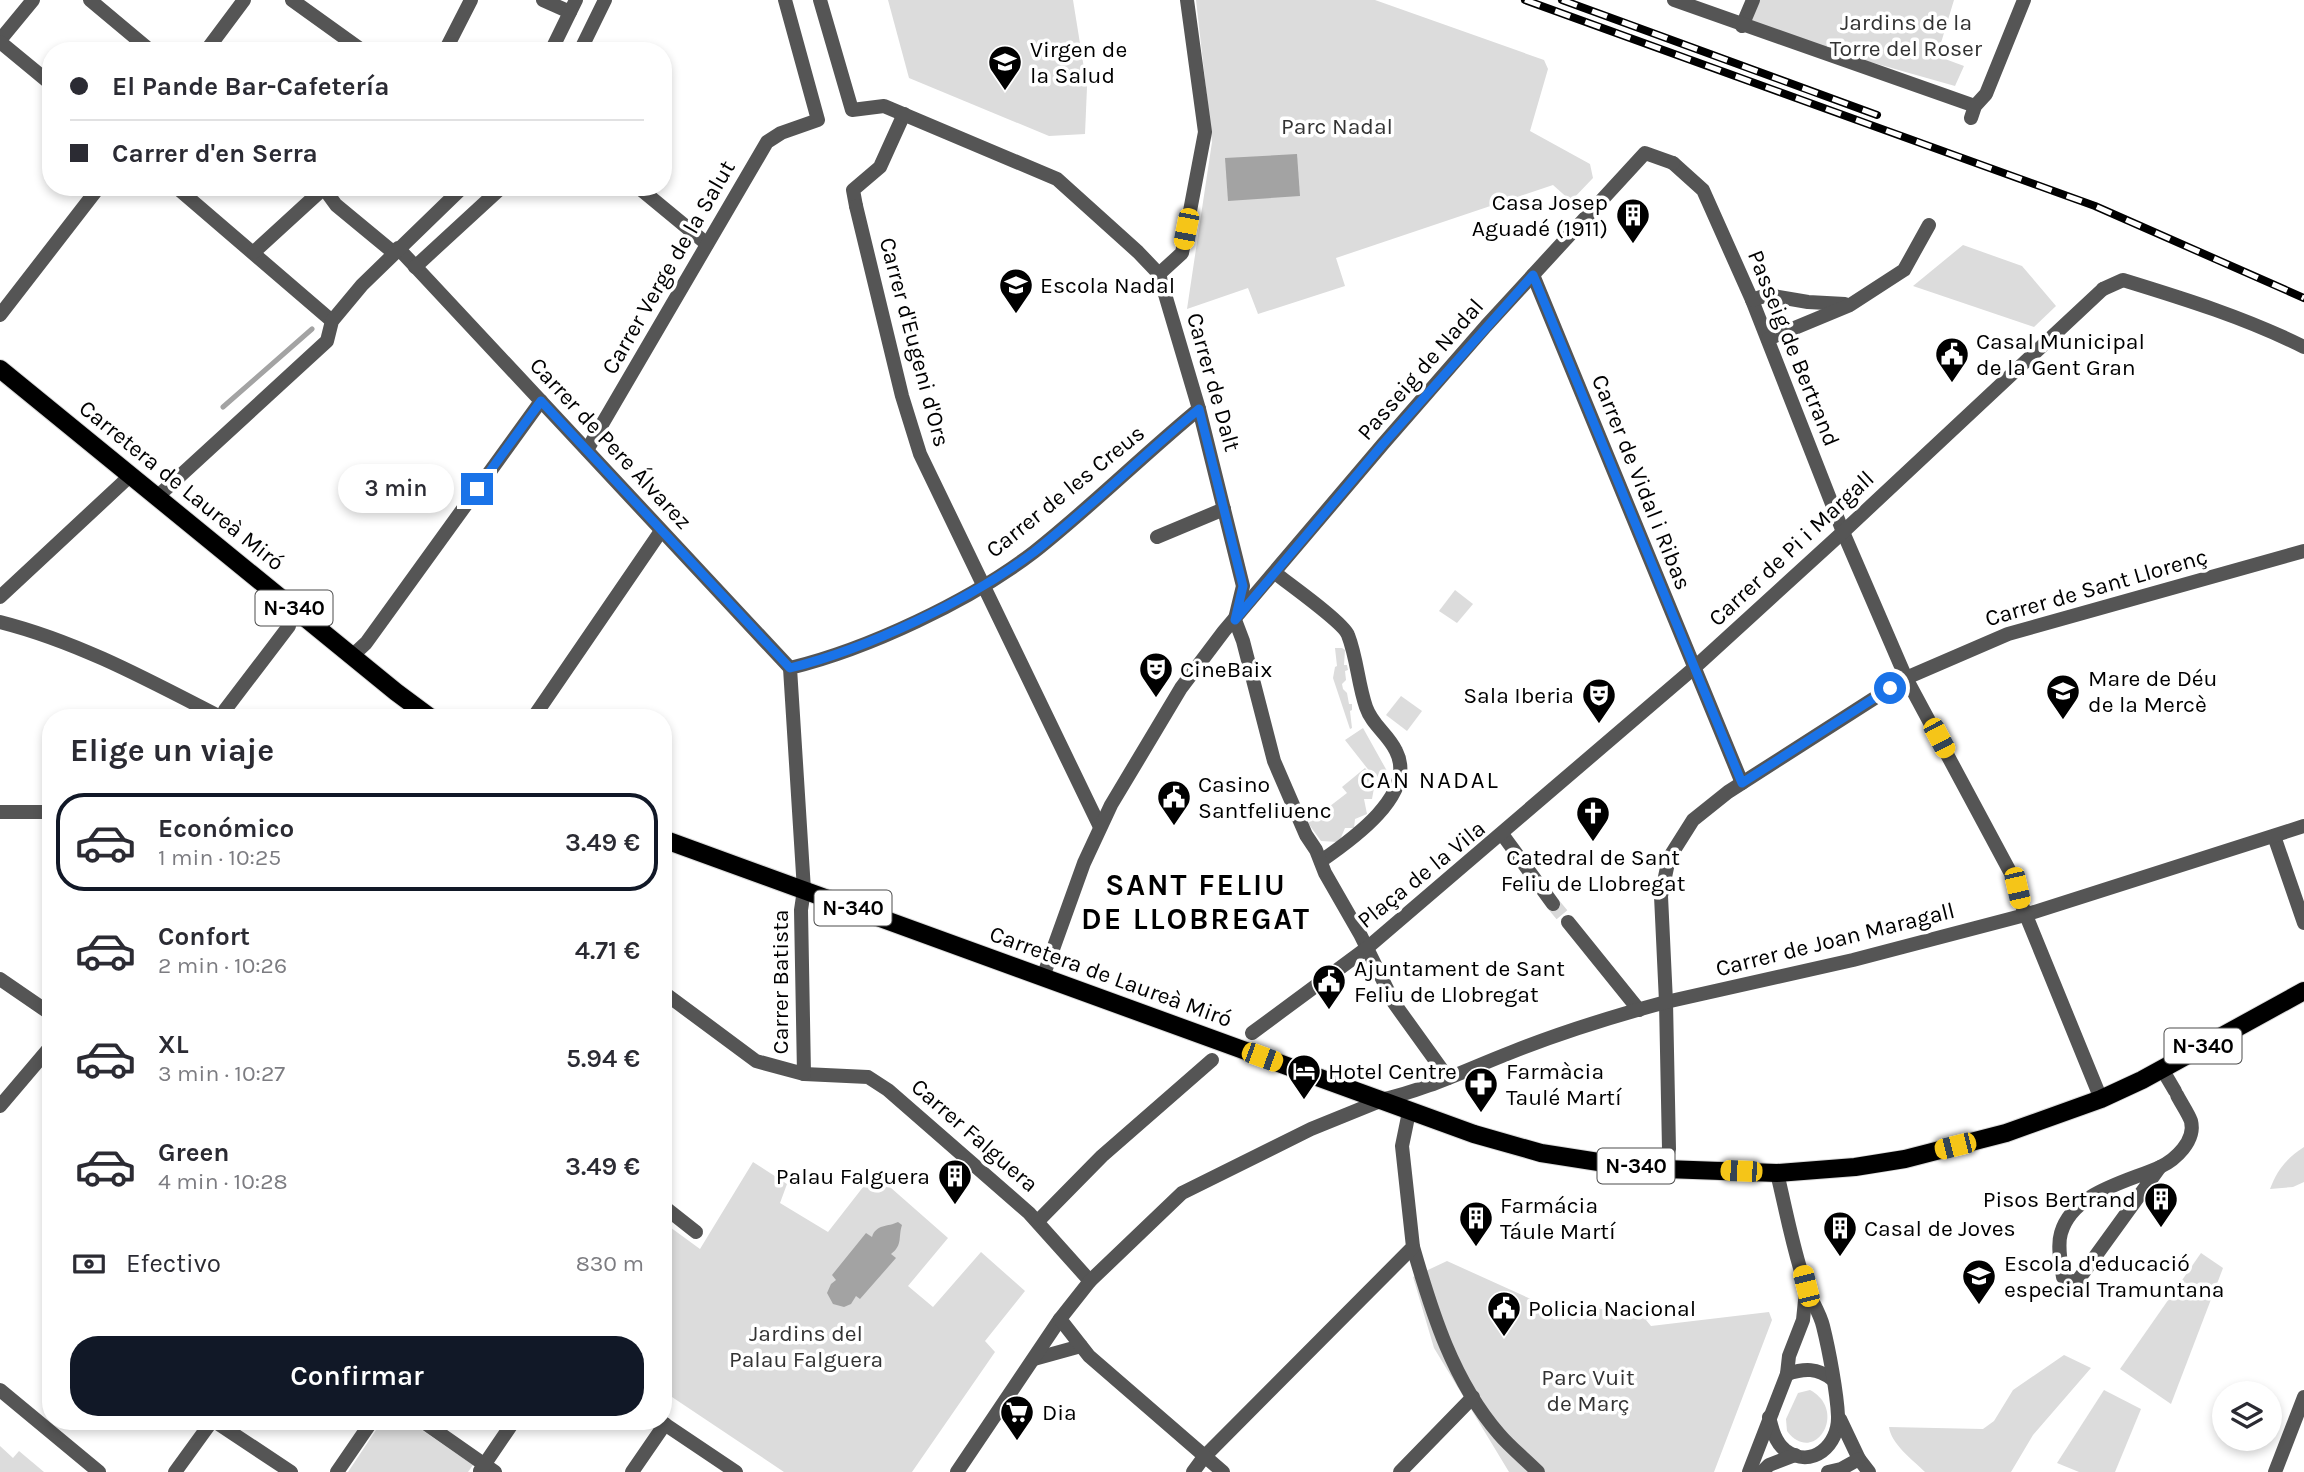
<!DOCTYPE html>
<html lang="es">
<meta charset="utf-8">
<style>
body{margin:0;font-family:Karla,sans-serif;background:#f2f2f3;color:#2b2b33;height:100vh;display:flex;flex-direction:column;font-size:26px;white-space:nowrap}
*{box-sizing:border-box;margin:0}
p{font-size:23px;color:#7c7c81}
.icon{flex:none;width:38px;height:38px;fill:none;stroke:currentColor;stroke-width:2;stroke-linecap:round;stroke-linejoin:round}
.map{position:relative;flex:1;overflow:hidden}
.panel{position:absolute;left:42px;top:709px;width:630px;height:721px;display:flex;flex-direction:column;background:#fff;border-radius:28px;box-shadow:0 4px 10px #0003}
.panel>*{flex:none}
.guide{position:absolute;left:42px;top:42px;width:630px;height:154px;border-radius:28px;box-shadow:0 4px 10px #0003;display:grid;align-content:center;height:154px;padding:0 28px;background:#fff}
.fabs{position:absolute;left:2212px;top:1381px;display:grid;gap:14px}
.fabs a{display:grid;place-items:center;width:70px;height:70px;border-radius:50%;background:#fff;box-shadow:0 4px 10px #0003;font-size:35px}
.end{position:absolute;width:32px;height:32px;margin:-16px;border:9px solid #1a73e8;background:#fff;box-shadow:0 0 0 4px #fff}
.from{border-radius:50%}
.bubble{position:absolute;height:49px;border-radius:24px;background:#fff;box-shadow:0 4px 10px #0003;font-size:23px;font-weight:600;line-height:49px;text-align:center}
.car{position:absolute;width:21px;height:42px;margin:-21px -10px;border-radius:9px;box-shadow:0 0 5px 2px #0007;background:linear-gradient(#f5c518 24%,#345 0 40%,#f5c518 0 76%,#345 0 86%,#f5c518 0)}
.guide b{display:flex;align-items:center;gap:24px;height:66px;font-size:26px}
.guide b+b{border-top:2px solid #e1e1e2}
.guide i{width:18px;height:18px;background:#2b2b33}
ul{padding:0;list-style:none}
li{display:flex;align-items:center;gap:21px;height:98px;margin:0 14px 10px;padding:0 14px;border:4px solid transparent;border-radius:28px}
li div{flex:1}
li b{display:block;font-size:26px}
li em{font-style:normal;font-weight:600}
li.current{border-color:#111827}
li>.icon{width:63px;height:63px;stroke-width:1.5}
h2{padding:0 28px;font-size:32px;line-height:84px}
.pay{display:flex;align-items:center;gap:18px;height:77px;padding:0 28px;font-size:26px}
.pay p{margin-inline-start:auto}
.action{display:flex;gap:14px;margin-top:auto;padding:14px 28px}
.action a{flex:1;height:80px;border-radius:28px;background:#111827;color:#fff;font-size:28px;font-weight:600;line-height:80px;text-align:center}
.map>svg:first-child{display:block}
.green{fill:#dcdcdc}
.water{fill:#a3a3a3}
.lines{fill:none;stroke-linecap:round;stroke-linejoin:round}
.stream{stroke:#a3a3a3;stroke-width:5}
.pedestrian-tunnel{stroke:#d9d9d9;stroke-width:14;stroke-dasharray:14 7;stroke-linecap:butt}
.primary-casing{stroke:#dbdbdb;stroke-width:20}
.pedestrian{stroke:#555;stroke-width:14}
.minor{stroke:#555;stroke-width:14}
.tertiary{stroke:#555;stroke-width:14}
.primary{stroke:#000;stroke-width:18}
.rail-casing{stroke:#000;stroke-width:8}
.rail{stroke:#fff;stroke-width:5;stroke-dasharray:16;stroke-linecap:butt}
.route{stroke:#1a73e8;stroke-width:9}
.labels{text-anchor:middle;stroke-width:7;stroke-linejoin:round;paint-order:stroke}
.shield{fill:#fff;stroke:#4c4c4c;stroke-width:2}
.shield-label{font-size:21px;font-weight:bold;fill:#000}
.park-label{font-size:23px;fill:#333;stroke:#fff}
.poi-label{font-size:23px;fill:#000;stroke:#fff;text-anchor:start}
.street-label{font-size:23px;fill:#000;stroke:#fff}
.neighbourhood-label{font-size:24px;letter-spacing:2px;fill:#000;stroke:#fff}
.district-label{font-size:30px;font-weight:bold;letter-spacing:2px;fill:#000;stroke:#fff}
</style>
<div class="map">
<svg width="2304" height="1472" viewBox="0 0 2304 1472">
<rect width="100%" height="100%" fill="#fff"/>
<!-- green -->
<g class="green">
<path d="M888,0h185l14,87 -2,47 -36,2 -140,-58z"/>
<path d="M1196,0h179l169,60 4,9 -18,62 60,33 3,14 -22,23 -18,-16 -217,73 9,28 -87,28 -10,-26 -61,21 25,-167z"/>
<path d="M1756,0h198l-17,56 27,10 -9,20 -120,-34 -87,-32z"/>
<path d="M1963,245l59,21 34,40 -22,21 -121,-41z"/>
<path d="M1455,590l18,14 -16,19 -18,-12z"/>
<path d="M1335,648h7l3,2 -1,15h3l1,5 -3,1 1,9 -4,4 1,5 4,4 2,11h3v6l-2,1 2,17 -2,1 -17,-51 2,-11 2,-1z"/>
<path d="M1401,696l21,15 -15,20 -21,-16z"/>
<path d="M1363,728l24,43 -13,17 -2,11h-8l3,15 -12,5 -1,9h-9l-6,14 -18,-1 -13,-18 39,-30 -5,-6 23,-19 13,14 -33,-42z"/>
<path d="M2304,1147v35l-11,5 -23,2c7,-19 17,-31 34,-42z"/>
<path d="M753,1162l34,22 -7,19 48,29 46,-59 74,65 -40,48 25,21 48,-55 44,39 -40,50 10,11 -83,120h-128l-121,-81v-169l37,27z"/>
<path d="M2201,1253l22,15 -52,136 -51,-35z"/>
<path d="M1447,1261l108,49 10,-4 88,7 2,4 -9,3 5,6 118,-14 3,8 -58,152h-205l-75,-124 -21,-71z"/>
<path d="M2064,1355l27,13 -58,67 -22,37h-86c-12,-12 -34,-28 -36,-45l94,2 11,-8 19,-31z"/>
<path d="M1810,1390c39,21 4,77 -23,41l-1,-12 12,-26z"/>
<path d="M2104,1390l37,19 -26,63h-36l-22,-9z"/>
<path d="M382,1421h27l64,44 -5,7h-120z"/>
<path d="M0,1446l13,12 6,-7 25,21h-44z"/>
</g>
<!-- water -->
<g class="water">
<path d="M1297,154l3,42 -72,5 -3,-43z"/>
<path d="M898,1222l4,3c-4,12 1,20 -11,29l5,4 -36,41 -4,-3 -5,8 -7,3 -11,-3 -6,-11 4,-9 5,-4 -4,-5 34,-42 6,4c4,-13 16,-10 26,-15z"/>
</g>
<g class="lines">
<!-- stream -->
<path class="stream" d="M223,407l89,-78"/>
<!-- pedestrian-tunnel -->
<path class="pedestrian-tunnel" d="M1553,904l15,18"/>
<!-- primary casing -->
<g class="primary-casing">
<g id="primary">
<path d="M0,369l396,323 35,26"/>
<path d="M663,839l668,243 143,52 67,19 64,10 60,6 112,4 78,-6 50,-8 101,-26 95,-34 41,-19 162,-89"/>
</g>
</g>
<!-- pedestrian -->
<g class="pedestrian">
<path d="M1742,26l11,-26"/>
<path d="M856,206l-3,-16 27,-23 24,-53"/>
<path d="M0,315l99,-128"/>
<path d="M1275,573c13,10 69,50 73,62 9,23 10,49 18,72 6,18 22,27 30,44 22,43 -46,90 -75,110"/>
<path d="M1235,620l8,21 31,120 32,74 10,15 9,23 35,61 34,69 54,75"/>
<path d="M225,710l64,-84"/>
<path d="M0,812h51"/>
<path d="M1502,834l51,70"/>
<path d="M2274,836l30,87"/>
<path d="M1568,922l71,88"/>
<path d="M1252,1033l115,-85 327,-280"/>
<path d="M804,1074l64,3 20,13 141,123 61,68"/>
<path d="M1665,1169l4,-20 -3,-147 187,-42 172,-45 279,-89"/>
<path d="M1038,1221l64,-65 110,-96"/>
<path d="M1413,1247c19,66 40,134 86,187 11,13 26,25 39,38"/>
<path d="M214,1421l77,51"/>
<path d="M422,1421l73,51"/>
<path d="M480,1471l34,-50"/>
<path d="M337,1472l35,-51"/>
<path d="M1400,1472l73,-75"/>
</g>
<!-- minor -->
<g class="minor">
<path d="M90,0l61,51"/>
<path d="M292,0l71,51"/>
<path d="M543,0l27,12"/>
<path d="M820,0l32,110 32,-4 173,73 81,73 21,22 40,135 44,177 -8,33"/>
<path d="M1674,0l301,106"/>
<path d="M0,40l33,-40"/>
<path d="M0,42l51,42"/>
<path d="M206,51l38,-51"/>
<path d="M445,51l26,-51"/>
<path d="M580,51l25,-51"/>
<path d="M1971,118l4,-12 11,-12 38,-94"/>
<path d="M1673,163l30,27 49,110 91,232 63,146 109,203 6,22 80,196"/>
<path d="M176,187l156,134"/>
<path d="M323,187l13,18 58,48"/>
<path d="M638,187l69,57"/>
<path d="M856,206l46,190 18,58 180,373"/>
<path d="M398,248l392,420"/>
<path d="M254,252l71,-65"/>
<path d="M415,267l87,-80"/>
<path d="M1159,274l23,-21 23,-121 -18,-132"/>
<path d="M1533,275l209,508"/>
<path d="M1752,300l15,-5 41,7 37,2"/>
<path d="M1768,339l82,-34 54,-35 25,-45"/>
<path d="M587,450l180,-308 14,-9 37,-13 -33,-120"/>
<path d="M1157,537l67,-28"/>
<path d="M0,597l131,-122"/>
<path d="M0,622c79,20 150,59 222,96"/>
<path d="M352,656l14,-13 175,-242"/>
<path d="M1694,668l149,-136 260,-243"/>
<path d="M533,718l128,-187"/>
<path d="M0,979l51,35"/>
<path d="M663,992l93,69 48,13 -3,-164 3,-20 -14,-222c78,-19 180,-67 244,-116 57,-45 109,-97 165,-143"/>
<path d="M2162,1069l13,22"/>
<path d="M1380,1100c46,-10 88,-31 132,-48 50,-20 102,-36 154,-50l-5,-106 8,-38 24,-38 35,-28 178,-114 102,-44 296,-83"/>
<path d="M0,1106l51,-60"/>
<path d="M2160,1167l-84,116 -13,-6c-2,-13 -6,-31 -2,-44 12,-41 66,-51 99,-66z"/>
<path d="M2160,1167c15,-7 36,-26 31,-46 -3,-8 -10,-18 -14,-26"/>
<path d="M663,1206l33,26"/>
<path d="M1034,1359l47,-13"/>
<path d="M1787,1374c18,-6 30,-6 45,5"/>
<path d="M0,1390l99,82"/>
<path d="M1769,1417c3,12 6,25 16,33 27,20 54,-5 53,-34 -1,-23 -9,-66 -15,-90 -3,-13 -12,-26 -17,-39 -13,-37 -20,-77 -29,-114"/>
<path d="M1840,1419l19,40 10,13"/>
<path d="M660,1421l76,51"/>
<path d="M175,1472l37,-51"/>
<path d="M632,1472l33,-48"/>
<path d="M957,1472l103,-153"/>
<path d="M1193,1472l11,-15 209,-210 -11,-101 7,-34"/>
<path d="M1749,1472l38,-98 2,-18 14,-36 3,-29"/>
<path d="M1762,1472l7,-7 26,-10"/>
<path d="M1828,1472l13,-3 18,-10"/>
<path d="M2275,1472l29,-75"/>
</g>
<!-- tertiary -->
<g class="tertiary">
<path d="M551,51l25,-51"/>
<path d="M2103,289l20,-9c62,19 123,38 181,67"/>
<path d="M157,497l170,-156 5,-20 30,-36 101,-98"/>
<path d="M1043,977l41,-114 27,-58 70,-117 43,-57 159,-187 103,-118 159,-173 28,10"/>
<path d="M1223,1472l-134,-116 -29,-37 30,-38 92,-88 129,-64 69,-28"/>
</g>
<!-- primary -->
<use href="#primary" class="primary"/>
<!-- rail casing -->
<g class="rail-casing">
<g id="rail">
<path d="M1525,0l570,206 209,92"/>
<path d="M1562,0l315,115"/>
</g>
</g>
<!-- rail -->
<use href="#rail" class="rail"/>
</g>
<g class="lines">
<!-- route -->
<path class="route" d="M477,489l64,-88 249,267c77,-19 180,-68 244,-116 57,-45 109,-97 165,-143l44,177 -8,34 148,-176 150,-169 209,508 148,-95"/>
</g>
<!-- icons -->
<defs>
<g id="school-pin" transform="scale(1.75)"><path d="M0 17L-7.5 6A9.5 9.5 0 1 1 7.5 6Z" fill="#000" stroke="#fff"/><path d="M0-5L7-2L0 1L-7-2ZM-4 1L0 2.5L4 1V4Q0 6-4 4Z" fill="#fff"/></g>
<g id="building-pin" transform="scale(1.75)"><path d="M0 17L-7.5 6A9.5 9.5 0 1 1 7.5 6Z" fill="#000" stroke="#fff"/><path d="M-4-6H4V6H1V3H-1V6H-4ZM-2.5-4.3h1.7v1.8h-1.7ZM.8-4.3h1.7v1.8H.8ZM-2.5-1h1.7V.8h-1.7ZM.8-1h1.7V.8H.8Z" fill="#fff"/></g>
<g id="civic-pin" transform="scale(1.75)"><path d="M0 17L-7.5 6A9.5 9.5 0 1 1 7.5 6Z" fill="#000" stroke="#fff"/><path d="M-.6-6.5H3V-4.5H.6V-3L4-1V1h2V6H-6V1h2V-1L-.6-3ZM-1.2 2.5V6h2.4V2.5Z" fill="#fff"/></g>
<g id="theatre-pin" transform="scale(1.75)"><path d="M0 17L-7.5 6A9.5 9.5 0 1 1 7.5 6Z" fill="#000" stroke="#fff"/><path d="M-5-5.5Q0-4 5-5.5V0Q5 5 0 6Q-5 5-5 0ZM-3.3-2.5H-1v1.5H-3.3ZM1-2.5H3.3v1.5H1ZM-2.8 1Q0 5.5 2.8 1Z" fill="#fff"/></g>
<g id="church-pin" transform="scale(1.75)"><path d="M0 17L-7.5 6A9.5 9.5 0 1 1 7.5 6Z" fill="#000" stroke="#fff"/><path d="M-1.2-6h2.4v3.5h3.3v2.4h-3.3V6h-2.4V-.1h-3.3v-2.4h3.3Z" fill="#fff"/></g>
<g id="hotel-pin" transform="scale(1.75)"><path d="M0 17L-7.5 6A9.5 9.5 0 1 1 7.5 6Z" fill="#000" stroke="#fff"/><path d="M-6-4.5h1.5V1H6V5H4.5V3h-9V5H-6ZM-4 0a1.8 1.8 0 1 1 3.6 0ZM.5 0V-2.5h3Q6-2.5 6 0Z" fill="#fff"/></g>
<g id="pharmacy-pin" transform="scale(1.75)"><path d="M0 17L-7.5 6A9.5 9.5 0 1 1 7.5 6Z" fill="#000" stroke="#fff"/><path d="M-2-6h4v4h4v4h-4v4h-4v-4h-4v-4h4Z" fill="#fff"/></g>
<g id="supermarket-pin" transform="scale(1.75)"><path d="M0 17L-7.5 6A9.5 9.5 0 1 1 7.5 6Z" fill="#000" stroke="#fff"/><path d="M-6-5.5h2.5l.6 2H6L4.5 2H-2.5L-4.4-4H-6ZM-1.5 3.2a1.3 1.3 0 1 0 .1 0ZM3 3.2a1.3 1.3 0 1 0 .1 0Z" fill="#fff"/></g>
</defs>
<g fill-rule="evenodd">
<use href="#school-pin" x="1005" y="62"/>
<use href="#building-pin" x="1633" y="215"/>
<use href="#school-pin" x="1016" y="285"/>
<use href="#civic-pin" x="1952" y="354"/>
<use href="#theatre-pin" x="1156" y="669"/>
<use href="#school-pin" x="2063" y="691"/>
<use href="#theatre-pin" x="1599" y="695"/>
<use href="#civic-pin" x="1174" y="797"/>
<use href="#church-pin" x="1593" y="813"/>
<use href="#civic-pin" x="1329" y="981"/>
<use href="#hotel-pin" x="1304" y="1071"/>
<use href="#pharmacy-pin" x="1481" y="1084"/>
<use href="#building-pin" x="955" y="1176"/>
<use href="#building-pin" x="2161" y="1199"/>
<use href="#building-pin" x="1476" y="1218"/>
<use href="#building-pin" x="1840" y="1228"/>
<use href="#school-pin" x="1979" y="1276"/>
<use href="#civic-pin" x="1504" y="1308"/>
<use href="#supermarket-pin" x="1017" y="1412"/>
</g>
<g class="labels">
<!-- shield labels -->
<g class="shield">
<rect x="255.5" y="590.5" width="77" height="35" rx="5"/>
<rect x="814.5" y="890.5" width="77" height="35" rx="5"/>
<rect x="2164.5" y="1028.5" width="77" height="35" rx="5"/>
<rect x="1597.5" y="1148.5" width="77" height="35" rx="5"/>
</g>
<g class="shield-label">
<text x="294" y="615">N-340</text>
<text x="853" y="915">N-340</text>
<text x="2203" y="1053">N-340</text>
<text x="1636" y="1173">N-340</text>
</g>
<!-- park labels -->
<g class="park-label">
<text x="1906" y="30">Jardins de la<tspan x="1906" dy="26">Torre del Roser</tspan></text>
<text x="1337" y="134">Parc Nadal</text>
<text x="806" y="1341">Jardins del<tspan x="806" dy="26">Palau Falguera</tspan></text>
<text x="1588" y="1385">Parc Vuit<tspan x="1588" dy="26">de Març</tspan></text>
</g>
<!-- poi labels -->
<g class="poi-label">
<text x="1030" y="57">Virgen de<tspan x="1030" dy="26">la Salud</tspan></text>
<text x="1608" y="210" text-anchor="end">Casa Josep<tspan x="1608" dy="26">Aguadé (1911)</tspan></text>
<text x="1040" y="293">Escola Nadal</text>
<text x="1976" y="349">Casal Municipal<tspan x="1976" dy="26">de la Gent Gran</tspan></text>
<text x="1180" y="677">CineBaix</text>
<text x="2088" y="686">Mare de Déu<tspan x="2088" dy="26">de la Mercè</tspan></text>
<text x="1574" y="703" text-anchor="end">Sala Iberia</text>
<text x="1198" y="792">Casino<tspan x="1198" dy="26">Santfeliuenc</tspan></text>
<text x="1593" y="865" text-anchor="middle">Catedral de Sant<tspan x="1593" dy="26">Feliu de Llobregat</tspan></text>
<text x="1354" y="976">Ajuntament de Sant<tspan x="1354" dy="26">Feliu de Llobregat</tspan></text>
<text x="1328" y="1079">Hotel Centre</text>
<text x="1506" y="1079">Farmàcia<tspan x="1506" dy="26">Taulé Martí</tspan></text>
<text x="930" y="1184" text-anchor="end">Palau Falguera</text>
<text x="2136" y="1207" text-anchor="end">Pisos Bertrand</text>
<text x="1500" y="1213">Farmácia<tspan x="1500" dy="26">Táule Martí</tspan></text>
<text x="1864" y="1236">Casal de Joves</text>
<text x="2004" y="1271">Escola d'educació<tspan x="2004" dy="26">especial Tramuntana</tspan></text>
<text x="1528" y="1316">Policia Nacional</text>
<text x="1042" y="1420">Dia</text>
</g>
<!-- street labels -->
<g class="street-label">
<text transform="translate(668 267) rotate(-60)" y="8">Carrer Verge de la Salut</text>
<text transform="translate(915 342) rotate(75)" y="8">Carrer d'Eugeni d'Ors</text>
<text transform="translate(1794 348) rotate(68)" y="8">Passeig de Bertrand</text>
<text transform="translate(1420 369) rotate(-49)" y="8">Passeig de Nadal</text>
<text transform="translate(1214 382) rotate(74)" y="8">Carrer de Dalt</text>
<text transform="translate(611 443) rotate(47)" y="8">Carrer de Pere Álvarez</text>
<text transform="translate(1642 482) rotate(68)" y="8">Carrer de Vidal i Ribas</text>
<text transform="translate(182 485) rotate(39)" y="8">Carretera de Laureà Miró</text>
<text transform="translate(1065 491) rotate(-39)" y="8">Carrer de les Creus</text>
<text transform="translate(1791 548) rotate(-43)" y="8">Carrer de Pi i Margall</text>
<text transform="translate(2096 587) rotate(-16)" y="8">Carrer de Sant Llorenç</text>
<text transform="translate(1421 874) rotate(-39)" y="8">Plaça de la Vila</text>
<text transform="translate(1835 939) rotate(-14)" y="8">Carrer de Joan Maragall</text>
<text transform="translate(1111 976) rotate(20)" y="8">Carretera de Laureà Miró</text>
<text transform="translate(780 982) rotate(-90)" y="8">Carrer Batista</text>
<text transform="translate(975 1135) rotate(41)" y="8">Carrer Falguera</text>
</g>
<!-- neighbourhood labels -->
<g class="neighbourhood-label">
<text x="1430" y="788">CAN NADAL</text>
</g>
<!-- district labels -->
<g class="district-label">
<text x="1196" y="895">SANT FELIU<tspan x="1196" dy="34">DE LLOBREGAT</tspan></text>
</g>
</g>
</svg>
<div class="fabs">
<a><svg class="icon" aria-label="layers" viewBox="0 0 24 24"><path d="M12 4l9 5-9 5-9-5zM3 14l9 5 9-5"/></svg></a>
</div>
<i class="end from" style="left:1890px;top:688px"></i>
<i class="end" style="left:477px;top:489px"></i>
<div class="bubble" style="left:338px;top:464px;width:116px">3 min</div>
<i class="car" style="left:1186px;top:229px;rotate:191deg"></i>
<i class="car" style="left:1939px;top:738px;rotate:152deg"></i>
<i class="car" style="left:2017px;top:888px;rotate:167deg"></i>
<i class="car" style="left:1262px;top:1057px;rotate:110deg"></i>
<i class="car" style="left:1955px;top:1146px;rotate:256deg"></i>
<i class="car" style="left:1741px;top:1171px;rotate:272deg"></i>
<i class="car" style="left:1806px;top:1286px;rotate:346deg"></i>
<div class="guide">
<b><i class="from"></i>El Pande Bar-Cafetería</b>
<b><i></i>Carrer d'en Serra</b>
</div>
<section class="panel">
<h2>Elige un viaje</h2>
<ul>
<li class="current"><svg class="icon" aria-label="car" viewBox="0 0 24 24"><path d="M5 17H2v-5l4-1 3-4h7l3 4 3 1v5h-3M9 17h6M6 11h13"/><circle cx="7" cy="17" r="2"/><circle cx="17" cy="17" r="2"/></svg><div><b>Económico</b><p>1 min · 10:25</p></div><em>3.49 €</em></li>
<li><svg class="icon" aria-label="car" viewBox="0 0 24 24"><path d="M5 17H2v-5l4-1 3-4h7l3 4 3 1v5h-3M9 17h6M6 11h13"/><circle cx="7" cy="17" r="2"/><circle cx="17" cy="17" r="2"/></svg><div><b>Confort</b><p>2 min · 10:26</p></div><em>4.71 €</em></li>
<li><svg class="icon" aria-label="car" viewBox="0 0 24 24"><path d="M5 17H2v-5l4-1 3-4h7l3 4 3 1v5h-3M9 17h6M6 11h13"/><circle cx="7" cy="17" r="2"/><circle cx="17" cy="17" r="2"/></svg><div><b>XL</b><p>3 min · 10:27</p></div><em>5.94 €</em></li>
<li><svg class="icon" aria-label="car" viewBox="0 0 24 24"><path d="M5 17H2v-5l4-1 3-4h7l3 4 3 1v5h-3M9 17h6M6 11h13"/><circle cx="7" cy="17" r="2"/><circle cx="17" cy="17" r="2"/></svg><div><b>Green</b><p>4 min · 10:28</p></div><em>3.49 €</em></li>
</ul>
<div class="pay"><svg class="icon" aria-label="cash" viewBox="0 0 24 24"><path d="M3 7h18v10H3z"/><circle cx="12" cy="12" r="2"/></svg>Efectivo<p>830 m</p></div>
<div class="action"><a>Confirmar</a></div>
</section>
</div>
